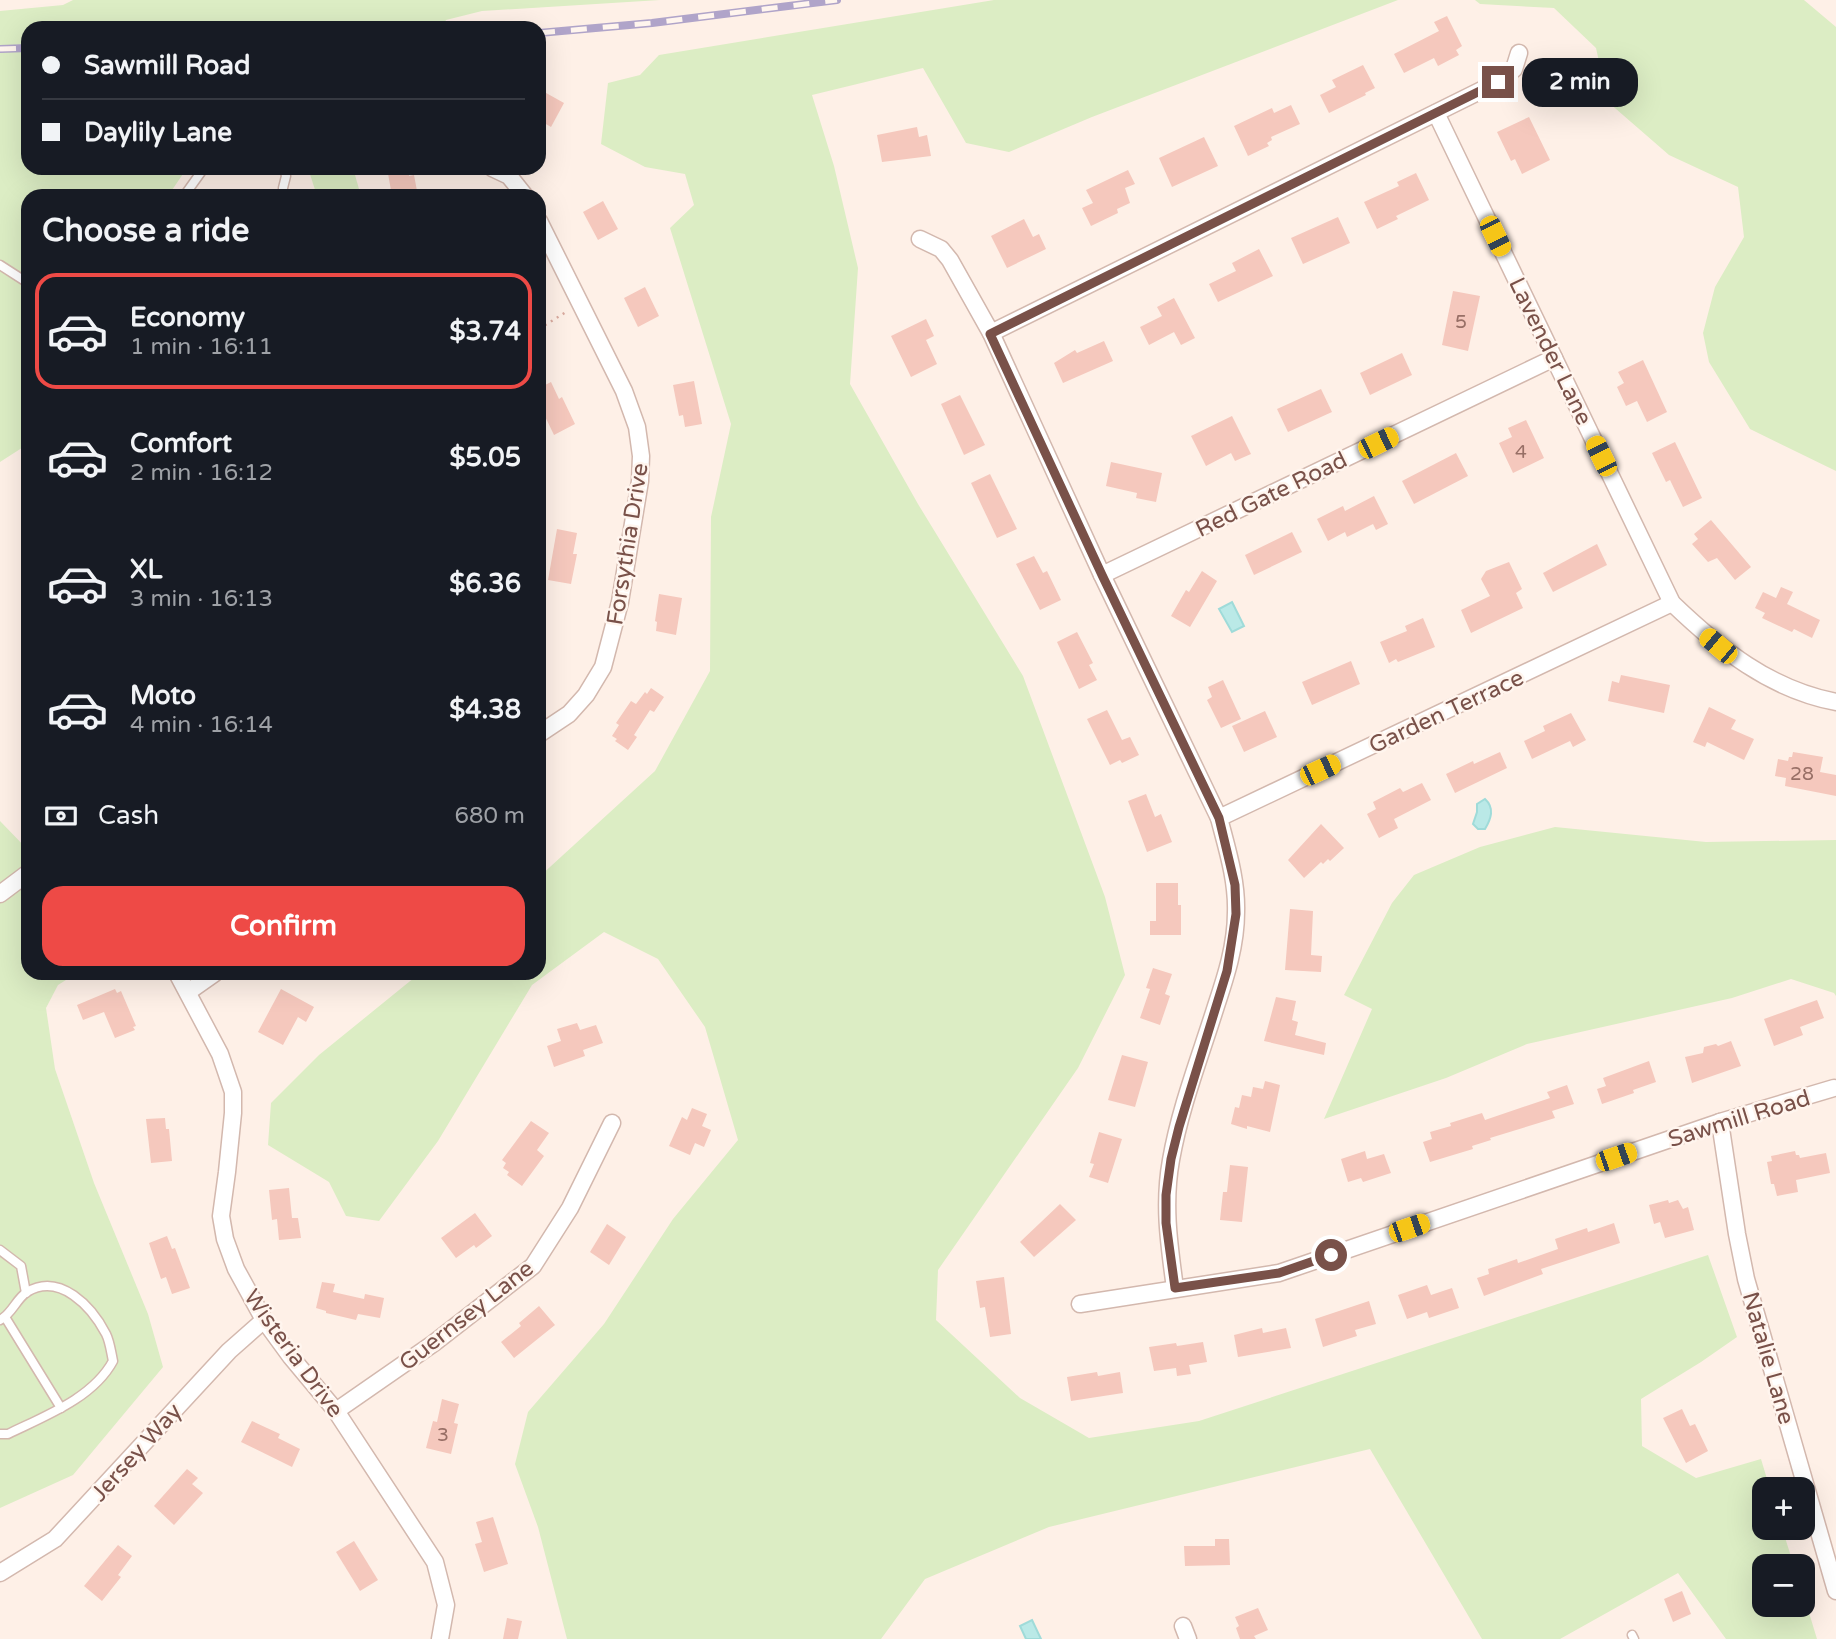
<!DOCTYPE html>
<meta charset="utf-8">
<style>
body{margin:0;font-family:"Varela Round",sans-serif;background:#20242c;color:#f1f3f6;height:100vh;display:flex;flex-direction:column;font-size:26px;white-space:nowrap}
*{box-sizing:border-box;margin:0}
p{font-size:23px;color:#9ea1a6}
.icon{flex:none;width:38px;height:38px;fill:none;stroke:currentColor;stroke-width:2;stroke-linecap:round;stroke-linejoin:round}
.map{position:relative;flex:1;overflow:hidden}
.panel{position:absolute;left:21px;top:189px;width:525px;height:791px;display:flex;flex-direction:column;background:#171b24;border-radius:21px;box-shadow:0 7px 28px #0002}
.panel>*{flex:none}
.guide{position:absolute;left:21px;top:21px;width:525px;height:154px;border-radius:21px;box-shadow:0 7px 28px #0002;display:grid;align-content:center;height:154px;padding:0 21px;background:#171b24}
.fabs{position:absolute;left:1752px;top:1477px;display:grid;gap:14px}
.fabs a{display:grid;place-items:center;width:63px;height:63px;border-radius:14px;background:#171b24;box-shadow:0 7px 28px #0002;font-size:35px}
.end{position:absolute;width:32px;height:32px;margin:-16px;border:9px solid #795149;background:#fff;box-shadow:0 0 0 4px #fff}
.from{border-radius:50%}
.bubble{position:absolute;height:49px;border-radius:21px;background:#171b24;box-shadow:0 7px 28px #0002;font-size:23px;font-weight:700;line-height:49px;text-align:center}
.car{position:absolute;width:21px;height:42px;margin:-21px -10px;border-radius:9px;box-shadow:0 0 5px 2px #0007;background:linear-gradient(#f5c518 24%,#345 0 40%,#f5c518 0 76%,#345 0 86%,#f5c518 0)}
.guide b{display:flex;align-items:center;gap:24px;height:66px;font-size:26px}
.guide b+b{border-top:2px solid #363941}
.guide i{width:18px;height:18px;background:#f1f3f6}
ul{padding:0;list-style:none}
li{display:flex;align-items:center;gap:21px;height:116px;margin:0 14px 10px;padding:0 7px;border:4px solid transparent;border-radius:21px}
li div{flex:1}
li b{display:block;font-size:26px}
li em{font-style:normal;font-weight:700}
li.current{border-color:#ee4a46}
li>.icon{width:63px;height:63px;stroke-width:1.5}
h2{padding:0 21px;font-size:32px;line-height:84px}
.pay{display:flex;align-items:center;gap:18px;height:77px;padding:0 21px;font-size:26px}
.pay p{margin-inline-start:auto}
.action{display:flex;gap:14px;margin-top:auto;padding:14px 21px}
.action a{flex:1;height:80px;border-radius:21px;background:#ee4a46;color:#fff;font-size:28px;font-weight:700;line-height:80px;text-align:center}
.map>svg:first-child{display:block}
.green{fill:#dcedc4}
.water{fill:#bae9e7;stroke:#9fdbd9;stroke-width:2}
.building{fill:#f5c8bd}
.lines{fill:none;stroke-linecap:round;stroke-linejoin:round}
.service-casing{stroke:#d3b8ae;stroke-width:11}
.minor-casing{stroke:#d3b8ae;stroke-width:19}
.path{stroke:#daab9f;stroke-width:2.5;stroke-dasharray:2 5;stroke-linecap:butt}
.service{stroke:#fff;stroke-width:8}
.minor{stroke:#fff;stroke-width:16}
.rail-casing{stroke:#b0a4c9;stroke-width:8}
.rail{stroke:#fff5ee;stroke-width:5;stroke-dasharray:16;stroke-linecap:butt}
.route{stroke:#795149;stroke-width:9}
.labels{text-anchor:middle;stroke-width:5;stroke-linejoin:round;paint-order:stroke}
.number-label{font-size:19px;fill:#986f66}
.street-label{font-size:23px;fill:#795149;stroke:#fff5ee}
</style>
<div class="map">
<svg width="1836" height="1639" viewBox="0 0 1836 1639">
<rect width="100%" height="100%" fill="#fef0e7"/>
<!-- green -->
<g class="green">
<path d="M73,0h587l-178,11 -36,9 -4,8h-414v140h159l-19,28h-140v248l-28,18v-451l63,-6z"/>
<path d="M994,0h404l-306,117 -83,35 -43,-9 -43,-75 -111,27 22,71 24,102 -8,116 68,120 105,172 82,221 20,78 -47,93 -140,202 -2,50 84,78 69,40 110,-17 509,-166 29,82 -36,25 -60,37 1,47 54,32 65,-19 9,30h-6v39h18l12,38h-30v39h38l1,-12 14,46h-91l-48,-66 -118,66h-78l-112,-190 -321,78 -124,52 -44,60h-314l-29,-112 -23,-63 13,-52 76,-88 69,-105 65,-79 -33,-113 -47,-68 -54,-27 -72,53 -94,156 -59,80 -33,-5 -17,-34 -61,-37 3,-42 48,-48 101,-82h119v-96l116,-106 55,-100 1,-154 20,-93 -61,-196 24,-23 -9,-31 -40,-7 -44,-23 7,-61 32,-8 19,-20z"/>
<path d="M1475,0h329l32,27v444l-86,-42 -41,-67 -6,-29 12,-46 29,-50 -6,-50 -69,-32 -61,-53 -12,-54 -42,-40 -74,-4z"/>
<path d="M308,168h45l8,28h-44z"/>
<path d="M0,821l28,29v123h49l-19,12 -12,23 9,61 39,114 54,131 15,53 -90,108 -73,33z"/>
<path d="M1555,827l151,15 130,-2v156l-2,-3 -43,-14 -59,19 -205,46 -81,34 -122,41 48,-110 -28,-14 48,-92 22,-28 66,-28z"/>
</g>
<!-- water -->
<g class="water">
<path d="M1232,602l12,24 -12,6 -13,-23z"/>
<path d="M1485,799c10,9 6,20 0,30h-7l-5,-5 4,-12v-8z"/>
<path d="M1032,1620l9,19h-15l-6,-13z"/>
</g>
<!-- building -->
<g class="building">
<path d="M1447,16l15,30 -6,4 3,5 -21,11 -4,-8 -30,15 -10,-19 45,-23 -5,-9z"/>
<path d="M1363,65l12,23 -10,5 1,2 -37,18 -9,-18 16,-8 -4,-7z"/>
<path d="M539,89l25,14 -13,24 -12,-7z"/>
<path d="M1291,105l9,19 -29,13 1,3 -5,3 2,3 -21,10 -14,-30 38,-18 2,5z"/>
<path d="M1529,117l21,43 -28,14 -7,-15 -4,2 -14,-29z"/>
<path d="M917,127l2,10 8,-2 4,21 -49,6 -5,-27z"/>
<path d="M1204,137l14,29 -46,21 -13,-29z"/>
<path d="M387,168h21l1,8 5,-1 4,21h-26z"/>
<path d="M1128,170l7,14 -10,4 5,15 -13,6 1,4 -27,13 -9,-18 11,-5 -7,-13z"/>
<path d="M1416,173l13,27 -33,16 2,3 -21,10 -13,-27 35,-16 -2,-4z"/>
<path d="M603,201l15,28 -20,11 -15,-28z"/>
<path d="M1338,217l12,26 -47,21 -12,-26z"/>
<path d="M1024,219l9,18 6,-3 7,15 -39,19 -16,-32z"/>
<path d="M1259,249l14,27 -55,26 -9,-18 27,-13 -4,-8z"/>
<path d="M645,287l14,29 -21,11 -14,-29z"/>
<path d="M1453,291l27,5 -12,55 -26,-6z"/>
<path d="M1174,298l21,40 -14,7 -7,-13 -25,13 -9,-18 22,-11 -5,-9z"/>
<path d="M926,319l8,17 -8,4 11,24 -26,13 -20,-41z"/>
<path d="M1104,341l9,20 -50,22 -9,-20 21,-13 2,3z"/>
<path d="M1402,353l10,22 -42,20 -10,-22z"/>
<path d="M1643,360l24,52 -20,10 -10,-21 -11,5 -9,-19 7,-4 -6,-11z"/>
<path d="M694,381l8,43 -17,3 -2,-12 -4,1 -6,-31z"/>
<path d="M551,382l8,17 3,-2 13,27 -21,11 -15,-31v-16z"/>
<path d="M1321,389l11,23 -44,20 -11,-23z"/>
<path d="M960,395l25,50 -21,10 -23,-51z"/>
<path d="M1232,416l19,38 -16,7 -4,-8 -25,13 -15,-30z"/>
<path d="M1526,420l18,38 -31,15 -14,-30 13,-6 -4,-9z"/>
<path d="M1675,442l27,56 -19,9 -13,-27 -4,2 -14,-29z"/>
<path d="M1456,453l12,23 -54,28 -12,-23z"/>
<path d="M1111,462l51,11 -6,29 -20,-4 1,-5 -31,-7z"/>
<path d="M990,474l27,55 -20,9 -26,-55z"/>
<path d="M1374,496l14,28 -12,6 -3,-6 -26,13 -2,-5 -17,9 -11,-22 26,-13 2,5z"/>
<path d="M1711,520l40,47 -16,13 -18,-22 -9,4 -16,-18 6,-5 -4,-5z"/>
<path d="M557,529l20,4 -4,21h4l-6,30 -23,-4z"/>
<path d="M1292,532l10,20 -48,23 -9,-20z"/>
<path d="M1597,544l10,21 -54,27 -10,-19z"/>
<path d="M1034,556l9,17 4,-2 14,29 -21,10 -24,-46z"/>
<path d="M1509,562l13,27 -6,4 7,15 -52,25 -10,-23 29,-14 -9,-17 5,-8z"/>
<path d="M1202,571l15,10 -27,46 -19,-11 15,-26 3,2z"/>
<path d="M1781,587l12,5 -6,12 33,16 -8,18 -18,-9 -2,3 -30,-14 3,-5 -10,-5 8,-16 13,6z"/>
<path d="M659,594l23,4 -6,37 -20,-4 1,-9 -2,-1z"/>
<path d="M1423,618l12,29 -37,15 -2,-3 -7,4 -9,-21 27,-11 -2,-5z"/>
<path d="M1077,632l16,31 -4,2 8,15 -18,9 -22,-47z"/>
<path d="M1351,661l9,23 -48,21 -10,-23z"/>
<path d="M1621,675l49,10 -6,28 -56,-12 4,-20 7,2z"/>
<path d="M1223,680l18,39 -20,9 -14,-28 5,-3 -4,-10z"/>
<path d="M651,688l13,9 -10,15 -4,-2 -16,25 3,2 -9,13 -13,-9 2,-2 -5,-3 7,-11 -3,-2 15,-22 5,3 9,-12 2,2z"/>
<path d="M1709,707l27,13 -5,9 23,10 -10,21 -37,-18 -2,5 -12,-5z"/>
<path d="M1107,710l15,30 8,-3 9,18 -17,8 -2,-3 -10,5 -23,-46z"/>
<path d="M1265,711l12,26 -33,15 -12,-26z"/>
<path d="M1571,713l15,27 -13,7 -3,-6 -38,18 -8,-18 21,-10 -2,-5z"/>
<path d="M1500,752l7,16 -52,25 -9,-19 27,-13 1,3z"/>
<path d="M1793,752l30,5 -3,15 16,3v21l-51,-10 1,-8 -11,-2 3,-17 10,2 1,-4h3z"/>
<path d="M1422,783l9,17 -37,19 4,9 -19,10 -12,-24 9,-5 -3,-7 27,-14 3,4z"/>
<path d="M1146,794l9,23 6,-3 11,28 -25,10 -19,-51z"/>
<path d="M1321,824l23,24 -14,13 -2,-2 -5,5 -2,-2 -17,16 -16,-18z"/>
<path d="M1156,883h22v22h3v30h-31v-14h6z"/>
<path d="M1290,909l23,2 -2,44 11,1 -1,16 -36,-2z"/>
<path d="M1153,968l19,6 -7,20 5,2 -10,29 -20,-7 10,-29 -4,-1z"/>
<path d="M115,989l2,4 4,-2 15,35 -3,1 2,3 -20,8 -11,-26 -21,8 -6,-15z"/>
<path d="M281,989l33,18 -8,15 -8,-5 -15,28 -25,-13z"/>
<path d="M1276,997l20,4 -4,19 6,2 -3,13 31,8 -2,12 -60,-14z"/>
<path d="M1817,1000l7,18 -24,9 3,8 -29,11 -10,-27z"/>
<path d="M577,1023l3,7 16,-5 7,18 -20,7 2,6 -31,11 -7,-21 14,-5 -4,-12z"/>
<path d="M1731,1041l10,25 -49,17 -7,-26 18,-4 1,-6 12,-3 2,2z"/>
<path d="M1122,1055l26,7 -13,45 -27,-7z"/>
<path d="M1649,1061l7,21 -23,8 1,3 -32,11 -5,-15 9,-3 -3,-8z"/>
<path d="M1265,1081l15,4 -10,47 -23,-6v3l-16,-5 4,-17 4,1 3,-13 9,2 2,-10 10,2z"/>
<path d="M1567,1085l7,19 -22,7 3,7 -65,20 1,2 -19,6 1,3 -43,13 -7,-20 9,-3 -2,-7 21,-6 -1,-3 32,-10 3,7 65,-22 -3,-6z"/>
<path d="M692,1108l15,6 -5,12 9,4 -7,17 -9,-4 -5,12 -21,-9 13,-29 5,3z"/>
<path d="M165,1118l1,11h3l3,32 -21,2 -5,-44z"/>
<path d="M531,1121l18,12 -12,17 7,6 -22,30 -15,-11 2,-3 -6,-4 3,-5 -4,-3z"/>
<path d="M1099,1132l23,7 -14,44 -19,-6 5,-13 -4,-1z"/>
<path d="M1365,1151l2,8 17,-5 7,19 -28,9 -2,-4 -13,4 -7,-23z"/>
<path d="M1795,1151l1,4h3l1,3 26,-5 4,20 -34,7 2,12 -21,4 -3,-12h-3l-4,-22 5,-1 -1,-5z"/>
<path d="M1230,1165l18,2 -6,55 -22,-2 3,-28h4z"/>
<path d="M289,1188l3,30h6l3,20 -22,2 -2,-21 -5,1 -3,-30z"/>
<path d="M1668,1200l1,3 9,-3 5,9 5,-2 6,23 -29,8 -5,-16 -6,2 -5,-19z"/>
<path d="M1060,1204l16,16 -42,37 -14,-15z"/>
<path d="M475,1213l17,23 -16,12 -2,-3 -18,13 -15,-20z"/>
<path d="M1614,1223l6,20 -79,26 2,5 -59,22 -7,-18 12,-4 -1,-5 29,-10 1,4 40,-14 -3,-10 32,-11 1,4z"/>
<path d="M607,1224l19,13 -17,28 -19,-13z"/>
<path d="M167,1236l5,13 3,-1 15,40 -18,6 -6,-17 -5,2 -12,-36z"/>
<path d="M1004,1277l7,57 -21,3 -5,-30 -5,1 -4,-27z"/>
<path d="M322,1282l13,2 -2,8 31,7 1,-5 19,4 -4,20 -22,-4 -2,6 -30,-7v-2l-10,-3z"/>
<path d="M1427,1285l4,10 21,-7 7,20 -30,10 -2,-6 -20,7 -9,-24z"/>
<path d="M1369,1301l7,23 -21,6 2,6 -34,11 -8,-28z"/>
<path d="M539,1306l16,19 -41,33 -13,-16 20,-16 -2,-3z"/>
<path d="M1262,1328l1,5 23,-5 5,20 -53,9 -4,-22z"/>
<path d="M1203,1342l4,20 -18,3 2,9 -14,2 -1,-8 -22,3 -5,-24 27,-4 1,3z"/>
<path d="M1097,1372l1,4 22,-4 3,21 -52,8 -4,-24z"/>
<path d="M442,1399l17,5 -5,19 4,1 -7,30 -25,-6 7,-27 4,1z"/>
<path d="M1682,1409l8,17 5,-2 13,27 -22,12 -23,-45z"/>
<path d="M252,1421l28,13 -2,4 22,11 -8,18 -51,-25z"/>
<path d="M187,1469l11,9 -6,6 11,9 -29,32 -20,-19z"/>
<path d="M493,1517l15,47 -24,8 -9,-28 7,-2 -6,-20z"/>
<path d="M1215,1539h14l1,26 -45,1 -1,-20h31z"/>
<path d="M354,1541l24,39 -18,11 -24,-39z"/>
<path d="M118,1545l14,11 -14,19 3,2 -19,24 -18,-15z"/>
<path d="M1682,1591l9,23 -18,8 -9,-23z"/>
<path d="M1258,1608l10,22 -14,6 2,3h-16l-4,-11 3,-2 -4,-9z"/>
<path d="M507,1618l15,3 -4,18h-15z"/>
</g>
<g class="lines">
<!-- service casing -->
<g class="service-casing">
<g id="service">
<path d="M283,188l3,-12 -2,-8"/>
<path d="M184,196l20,-28"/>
<path d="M0,265l28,18"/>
<path d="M0,1250l21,16 5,27"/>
<path d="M5,1317l56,91"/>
<path d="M0,1320c12,-6 16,-21 27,-28 33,-20 65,15 79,42 4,8 5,18 7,27 -20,37 -68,55 -105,73h-8"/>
<path d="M1632,1635l2,4"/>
</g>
</g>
<!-- minor casing -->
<g class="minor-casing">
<g id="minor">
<path d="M1436,113l236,490c48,46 97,86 164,99"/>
<path d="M492,168l17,8 16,20"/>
<path d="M539,221l85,170 13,36 4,29 -1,25 -20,121 -17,65 -17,28 -17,19 -30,20"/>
<path d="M920,239l21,10 9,11 41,73 111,242 117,243c8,31 18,62 17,94 0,33 -10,64 -20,94 -16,51 -36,102 -45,154 -8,44 -2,84 4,128"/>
<path d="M991,333l507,-251 16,-13 5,-16"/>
<path d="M1102,575l452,-217"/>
<path d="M1219,818l453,-215"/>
<path d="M0,894l28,-21"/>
<path d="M177,973l43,81 13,38v21l-6,59 -6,44 4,23 11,30 28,51 27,37 45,54 99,151 11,43 -6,34"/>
<path d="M188,992l27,-19"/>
<path d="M1720,1122l17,112 9,45 90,312"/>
<path d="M1080,1304l199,-31 441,-151 114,-34"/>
<path d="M336,1411l98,-68 99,-77 37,-58 42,-85"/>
<path d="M0,1573l55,-34 174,-188 35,-31"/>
<path d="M1183,1626l5,13"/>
</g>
</g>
<!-- path -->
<path class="path" d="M539,329l27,-17"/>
<!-- service -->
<use href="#service" class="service"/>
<!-- minor -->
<use href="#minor" class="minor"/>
<!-- rail casing -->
<g class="rail-casing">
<g id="rail">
<path d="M539,33l113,-10 185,-23"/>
<path d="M0,49l28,-1"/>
</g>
</g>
<!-- rail -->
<use href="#rail" class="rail"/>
</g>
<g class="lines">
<!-- route -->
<path class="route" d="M1331,1255l-52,18 -104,15 -9,-65v-28l5,-36 8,-32 48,-156 9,-57 -1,-29 -16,-67 -117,-243 -112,-241 508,-252"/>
</g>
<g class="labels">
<!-- number labels -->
<g class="number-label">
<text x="1461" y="328">5</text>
<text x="1521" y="458">4</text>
<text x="1802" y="780">28</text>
<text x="443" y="1441">3</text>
</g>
<!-- street labels -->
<g class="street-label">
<text transform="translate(1551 351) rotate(64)" y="8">Lavender Lane</text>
<text transform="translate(1271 494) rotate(-26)" y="8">Red Gate Road</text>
<text transform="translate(627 544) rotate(-81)" y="8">Forsythia Drive</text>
<text transform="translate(1446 711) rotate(-25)" y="8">Garden Terrace</text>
<text transform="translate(1739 1118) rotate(-17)" y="8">Sawmill Road</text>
<text transform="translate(466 1315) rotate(-38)" y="8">Guernsey Lane</text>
<text transform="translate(294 1353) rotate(54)" y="8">Wisteria Drive</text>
<text transform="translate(1769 1358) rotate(74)" y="8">Natalie Lane</text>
<text transform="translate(136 1452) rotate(-48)" y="8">Jersey Way</text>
</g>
</g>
</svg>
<div class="fabs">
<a>+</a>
<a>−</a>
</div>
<i class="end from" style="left:1331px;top:1255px"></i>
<i class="end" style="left:1498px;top:82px"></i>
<div class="bubble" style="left:1522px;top:58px;width:116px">2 min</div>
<i class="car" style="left:1495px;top:236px;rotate:154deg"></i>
<i class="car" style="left:1378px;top:443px;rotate:64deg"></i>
<i class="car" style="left:1601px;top:456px;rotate:334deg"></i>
<i class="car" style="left:1718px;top:646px;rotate:310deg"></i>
<i class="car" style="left:1320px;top:770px;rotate:65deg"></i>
<i class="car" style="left:1616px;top:1157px;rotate:71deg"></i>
<i class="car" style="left:1409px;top:1228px;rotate:71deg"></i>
<div class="guide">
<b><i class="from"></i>Sawmill Road</b>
<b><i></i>Daylily Lane</b>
</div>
<section class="panel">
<h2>Choose a ride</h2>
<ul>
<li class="current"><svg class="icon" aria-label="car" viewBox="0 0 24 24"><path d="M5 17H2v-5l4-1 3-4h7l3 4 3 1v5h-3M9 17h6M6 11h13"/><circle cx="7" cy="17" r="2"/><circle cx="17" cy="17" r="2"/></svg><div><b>Economy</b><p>1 min · 16:11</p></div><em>$3.74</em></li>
<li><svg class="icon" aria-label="car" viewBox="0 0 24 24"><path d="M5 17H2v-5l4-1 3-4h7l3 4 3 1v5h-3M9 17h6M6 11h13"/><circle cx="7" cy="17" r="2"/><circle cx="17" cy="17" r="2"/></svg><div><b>Comfort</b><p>2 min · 16:12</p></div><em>$5.05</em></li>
<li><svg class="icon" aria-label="car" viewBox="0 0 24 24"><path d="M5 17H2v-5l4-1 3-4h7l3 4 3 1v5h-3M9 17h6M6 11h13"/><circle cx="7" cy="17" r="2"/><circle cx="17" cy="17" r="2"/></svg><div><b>XL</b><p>3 min · 16:13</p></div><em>$6.36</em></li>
<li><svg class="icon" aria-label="car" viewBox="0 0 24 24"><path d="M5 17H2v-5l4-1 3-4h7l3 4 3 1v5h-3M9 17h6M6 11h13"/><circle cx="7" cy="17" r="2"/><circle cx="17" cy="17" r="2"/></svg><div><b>Moto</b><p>4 min · 16:14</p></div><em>$4.38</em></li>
</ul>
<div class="pay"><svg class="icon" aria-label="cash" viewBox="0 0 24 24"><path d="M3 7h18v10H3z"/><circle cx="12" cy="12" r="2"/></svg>Cash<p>680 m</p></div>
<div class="action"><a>Confirm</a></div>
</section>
</div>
